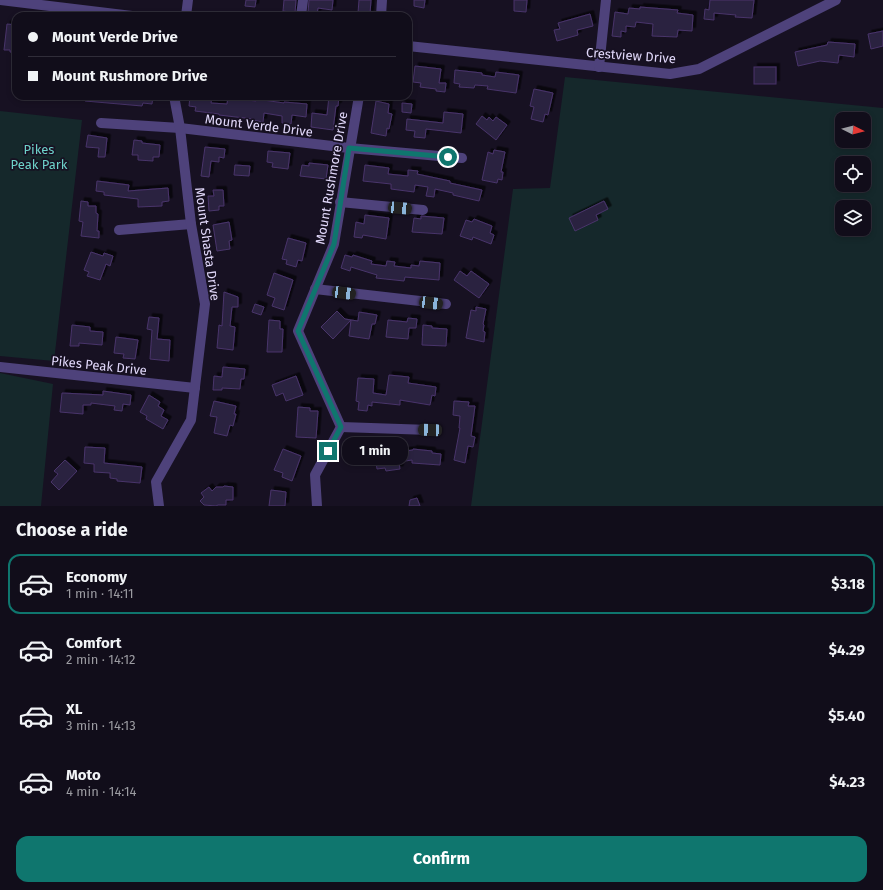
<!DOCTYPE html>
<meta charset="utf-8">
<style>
body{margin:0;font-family:"Fira Sans",sans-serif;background:#1e1b27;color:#f1f3f6;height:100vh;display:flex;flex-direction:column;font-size:15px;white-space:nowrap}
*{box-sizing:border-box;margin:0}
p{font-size:13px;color:#9c9ca2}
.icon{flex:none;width:22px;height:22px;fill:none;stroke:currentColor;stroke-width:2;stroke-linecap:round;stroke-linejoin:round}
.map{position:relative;height:506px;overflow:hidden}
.drawer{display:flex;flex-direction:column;background:#110d1a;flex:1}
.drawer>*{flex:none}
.banner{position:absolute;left:12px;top:12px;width:400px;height:88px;border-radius:12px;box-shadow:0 2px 6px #0003,0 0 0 1px #302d39;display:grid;align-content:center;height:88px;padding:0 16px;background:#110d1a}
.needle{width:26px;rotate:96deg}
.buttons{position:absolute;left:835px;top:112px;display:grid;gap:8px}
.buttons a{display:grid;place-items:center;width:36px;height:36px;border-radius:8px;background:#110d1a;box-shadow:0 2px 6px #0003,0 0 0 1px #302d39;font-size:20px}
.end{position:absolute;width:18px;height:18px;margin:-9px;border:5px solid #0f766e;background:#fff;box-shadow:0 0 0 2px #fff}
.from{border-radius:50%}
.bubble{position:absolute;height:28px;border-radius:12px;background:#110d1a;box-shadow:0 2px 6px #0003,0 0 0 1px #302d39;font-size:13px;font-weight:700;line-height:28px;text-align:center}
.car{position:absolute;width:12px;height:24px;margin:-12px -6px;border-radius:5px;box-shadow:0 0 3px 1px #0007;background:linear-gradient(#222 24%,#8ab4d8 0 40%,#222 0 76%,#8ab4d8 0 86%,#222 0)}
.banner b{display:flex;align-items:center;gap:14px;height:38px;font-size:15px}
.banner b+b{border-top:1px solid #302d39}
.banner i{width:10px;height:10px;background:#f1f3f6}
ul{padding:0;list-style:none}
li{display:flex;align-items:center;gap:12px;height:60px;margin:0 8px 6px;padding:0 8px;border:2px solid transparent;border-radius:12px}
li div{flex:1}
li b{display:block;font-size:15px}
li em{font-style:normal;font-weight:700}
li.current{border-color:#0f766e}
li>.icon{width:36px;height:36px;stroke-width:1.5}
h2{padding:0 16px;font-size:18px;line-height:48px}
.primary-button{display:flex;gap:8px;margin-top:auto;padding:8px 16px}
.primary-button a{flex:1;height:46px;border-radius:12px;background:#0f766e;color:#fff;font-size:16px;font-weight:700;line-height:46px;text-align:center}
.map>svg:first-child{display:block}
.green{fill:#15282b;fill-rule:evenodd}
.building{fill:#2c2041;stroke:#48356a;filter:url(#shadow)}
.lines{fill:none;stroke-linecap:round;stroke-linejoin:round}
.minor{stroke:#4e427b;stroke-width:10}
.route{stroke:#0f766e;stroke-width:5}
.labels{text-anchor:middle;stroke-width:3.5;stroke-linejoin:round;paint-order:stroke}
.street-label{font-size:13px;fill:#e1d8fa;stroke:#171122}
.park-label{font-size:13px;fill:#6dd1c9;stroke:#171122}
</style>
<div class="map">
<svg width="883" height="506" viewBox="0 0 883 506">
<defs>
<filter id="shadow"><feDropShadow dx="3.5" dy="-3.5" stdDeviation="0" flood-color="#0009"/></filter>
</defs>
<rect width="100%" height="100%" fill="#171122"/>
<!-- green -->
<g class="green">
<path d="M565,77l318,31v398h-412l42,-317 37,-1zM842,119h22v22h-22zM842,163h22v22h-22zM842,207h22v22h-22z"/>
<path d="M0,111l82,9 -28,241 -54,-5z"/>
<path d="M0,373l53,11 -12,122h-41z"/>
</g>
<!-- building -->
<g class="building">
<path d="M246,0h10l-1,7 -10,-1z"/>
<path d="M284,0h12l-1,13 -12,-2z"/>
<path d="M309,0h24l-1,10 -14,-2 -1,6 -9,-1z"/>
<path d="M359,0h12l-1,14 -12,-1z"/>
<path d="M414,0h11l-1,8 -10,-2z"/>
<path d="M514,0h13l-1,12 -12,-1z"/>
<path d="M710,0h44l-2,18 -17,-1 1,-2 -22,-2v7l-10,-1 1,-10 4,1z"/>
<path d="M640,7l38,3 -1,3 16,2 -1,16 -14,-1 -1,7 -25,-1 1,-12 -17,-2 -1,5 -9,-1v6l-5,-1v6l-9,-1 3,-24 13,2 1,-6 11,1z"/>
<path d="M590,14l3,12 -16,4 1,5 -21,6 -3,-11 6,-1 -2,-6z"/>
<path d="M7,24l9,1v28l-6,-1v-2h-6z"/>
<path d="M883,31v15l-12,3 -3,-15z"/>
<path d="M828,42l27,2 -1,13 -15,-2 -1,8 -18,-2 -22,5 -3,-14 32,-7z"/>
<path d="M415,66l26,3 -2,14h7l-1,9 -9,-1v-2l-16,-2 1,-4 -8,-1z"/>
<rect x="754" y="67" width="22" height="17"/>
<path d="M455,70l27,3v2l13,2 1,-5 23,3 -3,18 -29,-4 1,-3 -13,-1 -1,3 -15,-1 1,-3 -6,-1z"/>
<path d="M534,89l19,4 -5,22 -3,-1 -2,8 -12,-3 3,-12 -4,-1z"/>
<path d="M85,96h68l-1,8 -9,-1 -1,3 -57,-5z"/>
<path d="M190,96h22l-1,7 16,1 1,-6 28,3v-2l28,4v-1l23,2 -1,13 -14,-2 -1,9 -9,-1v-7l-18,-3 -1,9 -10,-2v-1l-34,-4v-1l-24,-3 1,-4 -7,-1z"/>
<path d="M329,96h10l-1,10h-2l-3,24 -22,-3 1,-14 15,2z"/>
<path d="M376,101l13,3 -1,9 4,1 -3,15 -2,-1 -1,8 -15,-3z"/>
<path d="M402,103l10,1 -1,9 -9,-1z"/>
<path d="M444,112l19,2 -2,19 -35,-4 -1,9 -11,-1 1,-6 -9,-1 1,-11 36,4z"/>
<path d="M482,116l5,4 2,-3 4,4 3,-4 11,8 -11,15 -20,-16z"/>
<path d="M88,135l19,3 -2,19h-7l1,-9 -13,-1z"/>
<path d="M134,140l8,1v2l18,2 -1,12h-6v4l-15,-1v-5h-6z"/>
<path d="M205,147l20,2 -1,9 -5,-1v5l-8,-1 -2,16 -8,-1z"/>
<path d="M494,150l11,2 -4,20h2l-1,8 -4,-1 -1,4 -15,-3 6,-28 5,2z"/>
<path d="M268,151l22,2 -2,16 -16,-2 1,-4 -6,-1z"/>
<path d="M309,163l19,2 -2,14 -26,-3 2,-11 7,1z"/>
<path d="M235,165l15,1 -1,10 -15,-1z"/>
<path d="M365,165l24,3 -1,6 20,2v-6l10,1 -1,3 33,7v2l32,7 -3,11 -26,-6v-2l-18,-4 -1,8 -8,-1 2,-9 -13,-2 -1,7 -23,-3v-5l-28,-3z"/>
<path d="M97,181l32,4 -1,6 40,-3 1,13 -7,1v4l-24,1v-8l-34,-4v-3l-8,-1z"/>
<path d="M213,190h10l1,16h-5v4l-10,1 -1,-15h6z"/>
<path d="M81,201l7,1v4h8v7l2,1 -1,17h2v7l-18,-2 2,-14 -4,-1z"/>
<path d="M604,201l4,8 -12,6 2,5 -23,11 -6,-13z"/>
<path d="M365,215l24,3 -3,21 -23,-4 -1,3 -8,-1 2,-15 8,2z"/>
<path d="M421,216l23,2 -2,16 -30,-2 2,-14 7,1z"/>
<path d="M474,219l18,7 -2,7 4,2 -3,9 -18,-7 -1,3 -12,-4 6,-16 6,2z"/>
<path d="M229,222l3,18 -3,1 1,8 -13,2 -4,-26z"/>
<path d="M288,238l18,5 -4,18 -4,-1 -2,7 -10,-3 1,-4 -5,-1z"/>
<path d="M91,252l12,4 1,-3 9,3 -3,10 -4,-2 -6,16 -13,-4 2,-4 -5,-2z"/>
<path d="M345,255l7,2 1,-2 19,6 -1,3 15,2 1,-5 8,1 -1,4 17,2v-3l8,1 1,-5 20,2 -1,17 -34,-3 -1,4 -28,-3 1,-3 -26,-8 -1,4 -9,-3z"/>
<path d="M460,271l7,5 4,-5 18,13 -10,14 -25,-18z"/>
<path d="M274,273l19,7 -9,30 -12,-4 3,-8 -8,-3z"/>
<path d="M224,292l14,5v10h-6l-2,19 5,1 -2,23 -16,-2 2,-23 3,1z"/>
<path d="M255,304l9,3 -3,8 -9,-3z"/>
<path d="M476,307l10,2 -3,15 1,1 -1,6 2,1 -1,10 -18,-4 5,-28 5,1z"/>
<path d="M337,311l8,8 6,1 -18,19 -12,-12z"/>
<path d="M359,312l18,3 -2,9h-3l-3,15 -20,-3 2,-16 7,1z"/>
<path d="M149,317l10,1 -2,21 13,1 -1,21 -19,-2 2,-29 -5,-1z"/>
<path d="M408,318l9,1 -1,9h-7l-1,11 -22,-2 2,-17 19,2z"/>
<path d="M269,320l11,1v8h3l-1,23h-15z"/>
<path d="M72,325l18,2v4l13,1 -1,13 -23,-2v3h-9z"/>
<path d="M423,325l9,1v2l15,1 -1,17 -24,-1z"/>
<path d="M116,337l22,3 -3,19 -12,-1 1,-4 -10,-1z"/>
<path d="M223,367l22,2 -1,10h-3l-1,10 -18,-1v2h-9l1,-14 8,1z"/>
<path d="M389,375l20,2 -1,6 28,4 -1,9 -3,-1 -2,10 -30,-5v5l-28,-3v4l-4,-1 -1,6 -9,-1 1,-8 -3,-1 2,-23 16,1 -1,14 13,2z"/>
<path d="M296,376l7,19 -17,6 -3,-8 -7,3 -4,-11z"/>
<path d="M103,391l28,4 -1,10 -7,-1 -1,7 -8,-1 1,-4 -24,-3v2h-8v9l-23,-2 2,-19 41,2z"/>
<path d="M149,395l11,7 -2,4 6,4 -3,6 7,4 -5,9 -17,-10 1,-3 -7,-4z"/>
<path d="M214,401l22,5 -2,8h2l-3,12 -3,-1 -3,11 -13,-3 3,-16 -7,-1z"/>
<path d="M454,401l15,1 -1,4h7l-4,30 4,1 -2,10 -5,-1 -3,17 -11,-3 6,-32h-1l1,-12 -7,-1z"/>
<path d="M298,407l12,1v3h8l-2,27 -20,-1z"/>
<path d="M85,447l20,1 -1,15 38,4 -2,16 -23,-2v-2l-7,-1v-5l-16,-1v-8l-10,-1z"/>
<path d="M283,449l18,7 -9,25 -10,-4 1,-4 -9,-3z"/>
<path d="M397,449v3l16,-2v-1l19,2v2l9,1 -1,11 -28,-2v-3l-13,2 1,7 -14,2 -1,-3 -8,1 -2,-14 9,-1v-3z"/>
<path d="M65,460l12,11 -18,19 -8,-8 7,-8 -4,-3z"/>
<path d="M224,486l9,1v13h-7v5h-8l-2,1 -12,-1 -4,-4 4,-4 -3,-4 8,-6 3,4 4,-4h7z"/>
<path d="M271,490l15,2 -1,14h-16z"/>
<path d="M417,498l3,8h-11l1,-6z"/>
</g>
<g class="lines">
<!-- minor -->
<g class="minor">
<path d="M0,0l132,16"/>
<path d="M186,16l2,-16"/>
<path d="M301,16l2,-16"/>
<path d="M381,16l1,-16"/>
<path d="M408,46l262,28 29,-5 137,-69"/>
<path d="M599,67l7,-67"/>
<path d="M101,123l79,5 169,20 113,10"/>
<path d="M340,202l83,8"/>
<path d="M119,230l72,-6"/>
<path d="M315,289l131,15"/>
<path d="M0,367l195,21"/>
<path d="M341,427l89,3"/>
<path d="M159,506l-3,-24 35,-62 14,-116 -14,-80 -11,-96 -6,-32"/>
<path d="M317,506l-2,-31 26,-48 -43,-96 36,-87 25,-148"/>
</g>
</g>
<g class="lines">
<!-- route -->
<path class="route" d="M328,451l13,-24 -43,-96 36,-87 15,-96 99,9"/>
</g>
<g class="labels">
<!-- street labels -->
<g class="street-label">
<text transform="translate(631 55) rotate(4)" y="5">Crestview Drive</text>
<text transform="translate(259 125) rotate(7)" y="5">Mount Verde Drive</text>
<text transform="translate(331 178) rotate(-80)" y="5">Mount Rushmore Drive</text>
<text transform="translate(208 244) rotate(82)" y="5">Mount Shasta Drive</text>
<text transform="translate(99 365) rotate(6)" y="5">Pikes Peak Drive</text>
</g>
<!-- park labels -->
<g class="park-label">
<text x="39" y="154">Pikes<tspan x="39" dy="15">Peak Park</tspan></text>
</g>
</g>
</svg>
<div class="buttons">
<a><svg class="needle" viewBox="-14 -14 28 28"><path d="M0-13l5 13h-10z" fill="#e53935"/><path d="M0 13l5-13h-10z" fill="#9c9ca2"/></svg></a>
<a><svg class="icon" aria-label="locate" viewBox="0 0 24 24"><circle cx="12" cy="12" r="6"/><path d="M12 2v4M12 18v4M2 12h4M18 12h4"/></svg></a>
<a><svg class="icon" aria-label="layers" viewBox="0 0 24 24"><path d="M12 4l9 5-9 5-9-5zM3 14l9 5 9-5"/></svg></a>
</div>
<i class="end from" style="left:448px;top:157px"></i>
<i class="end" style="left:328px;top:451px"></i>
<div class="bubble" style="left:342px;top:437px;width:66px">1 min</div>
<i class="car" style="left:400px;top:208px;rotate:95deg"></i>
<i class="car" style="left:344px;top:293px;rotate:97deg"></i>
<i class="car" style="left:431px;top:303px;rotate:97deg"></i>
<i class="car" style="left:430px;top:430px;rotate:272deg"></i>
<div class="banner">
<b><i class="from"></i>Mount Verde Drive</b>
<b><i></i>Mount Rushmore Drive</b>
</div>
</div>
<section class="drawer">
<h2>Choose a ride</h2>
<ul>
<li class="current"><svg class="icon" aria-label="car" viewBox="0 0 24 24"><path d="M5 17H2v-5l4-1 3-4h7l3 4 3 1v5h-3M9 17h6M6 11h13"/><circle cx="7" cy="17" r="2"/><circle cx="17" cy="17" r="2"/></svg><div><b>Economy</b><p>1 min · 14:11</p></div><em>$3.18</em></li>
<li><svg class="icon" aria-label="car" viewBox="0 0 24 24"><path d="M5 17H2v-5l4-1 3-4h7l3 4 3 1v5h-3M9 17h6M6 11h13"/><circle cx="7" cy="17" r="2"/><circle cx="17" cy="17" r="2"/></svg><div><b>Comfort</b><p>2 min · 14:12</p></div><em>$4.29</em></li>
<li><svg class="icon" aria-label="car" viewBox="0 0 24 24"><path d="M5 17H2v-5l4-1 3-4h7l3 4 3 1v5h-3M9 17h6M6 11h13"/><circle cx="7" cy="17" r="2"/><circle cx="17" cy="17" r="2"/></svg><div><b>XL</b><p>3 min · 14:13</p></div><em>$5.40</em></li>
<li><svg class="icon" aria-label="car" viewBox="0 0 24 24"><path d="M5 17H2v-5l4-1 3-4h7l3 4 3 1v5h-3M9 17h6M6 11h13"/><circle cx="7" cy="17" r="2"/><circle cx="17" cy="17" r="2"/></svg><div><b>Moto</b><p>4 min · 14:14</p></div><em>$4.23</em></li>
</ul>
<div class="primary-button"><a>Confirm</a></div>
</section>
